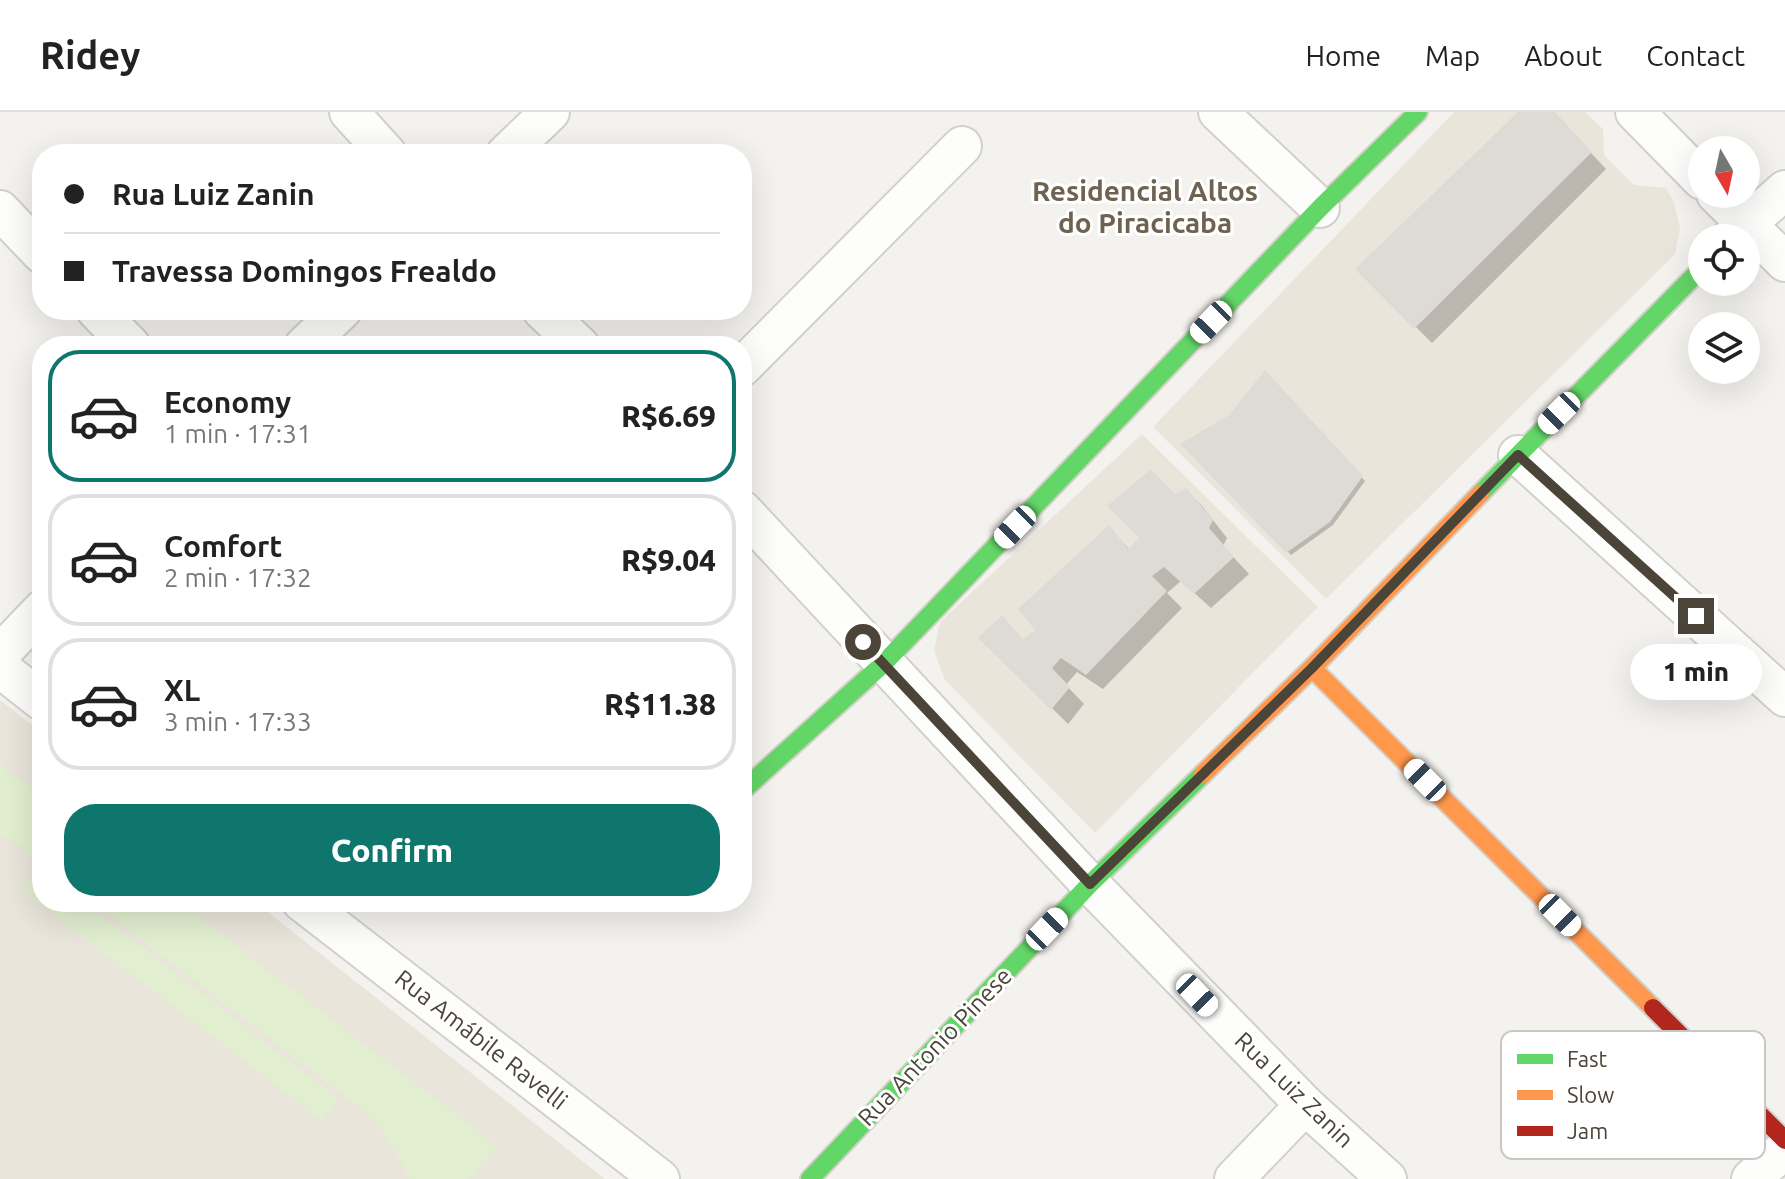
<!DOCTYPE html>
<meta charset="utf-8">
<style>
body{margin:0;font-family:Ubuntu,sans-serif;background:#f2f2f2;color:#222;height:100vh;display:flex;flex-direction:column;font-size:30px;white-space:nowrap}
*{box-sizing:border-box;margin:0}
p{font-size:26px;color:#767676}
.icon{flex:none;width:44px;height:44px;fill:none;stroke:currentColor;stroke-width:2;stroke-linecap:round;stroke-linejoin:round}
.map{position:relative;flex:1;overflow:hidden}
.drawer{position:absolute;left:32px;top:224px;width:720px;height:576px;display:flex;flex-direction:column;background:#fff;border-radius:32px;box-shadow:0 8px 32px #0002}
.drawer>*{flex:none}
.top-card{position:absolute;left:32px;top:32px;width:720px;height:176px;border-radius:32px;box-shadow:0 8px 32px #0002;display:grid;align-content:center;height:176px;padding:0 32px;background:#fff}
.needle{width:52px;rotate:171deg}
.controls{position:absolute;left:1688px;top:24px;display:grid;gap:16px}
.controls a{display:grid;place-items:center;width:72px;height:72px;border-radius:50%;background:#fff;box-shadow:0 8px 32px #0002;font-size:40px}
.end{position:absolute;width:36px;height:36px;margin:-18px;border:10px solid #4b4439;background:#fff;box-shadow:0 0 0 4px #fff}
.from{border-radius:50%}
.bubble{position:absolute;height:56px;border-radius:28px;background:#fff;box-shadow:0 8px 32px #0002;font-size:26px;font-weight:800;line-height:56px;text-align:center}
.car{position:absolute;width:24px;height:48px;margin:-24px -12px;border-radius:10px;box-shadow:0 0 6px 2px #0007;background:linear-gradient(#fff 24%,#345 0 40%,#fff 0 76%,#345 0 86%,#fff 0)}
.top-card b{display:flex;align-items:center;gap:28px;height:76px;font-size:30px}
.top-card b+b{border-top:2px solid #e0e0e0}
.top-card i{width:20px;height:20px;background:#222}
ul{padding:14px 0 0;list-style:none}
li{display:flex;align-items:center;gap:24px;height:132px;margin:0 16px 12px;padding:0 16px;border:4px solid #e0e0e0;border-radius:32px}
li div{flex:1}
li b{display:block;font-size:30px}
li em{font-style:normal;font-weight:800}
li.current{border-color:#0f766e}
li>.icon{width:72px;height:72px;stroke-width:1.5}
.cta{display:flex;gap:16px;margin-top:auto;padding:16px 32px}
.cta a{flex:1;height:92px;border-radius:32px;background:#0f766e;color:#fff;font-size:32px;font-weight:800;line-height:92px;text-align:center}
header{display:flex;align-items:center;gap:48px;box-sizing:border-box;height:112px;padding:0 40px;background:#fff;border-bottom:2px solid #e0e0e0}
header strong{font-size:38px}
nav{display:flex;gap:44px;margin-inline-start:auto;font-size:28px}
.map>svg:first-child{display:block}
.education{fill:#eae5da}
.green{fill:#e1eecf}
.shadow{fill:#0003}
.building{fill:#dedbd6}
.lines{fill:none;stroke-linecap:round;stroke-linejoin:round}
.street-casing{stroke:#d2d0cb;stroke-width:42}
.fast-casing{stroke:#d3cfc5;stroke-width:22}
.slow-casing{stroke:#d3cfc5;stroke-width:22}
.jam-casing{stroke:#d3cfc5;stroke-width:22}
.street{stroke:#fdfdfc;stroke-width:38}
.fast{stroke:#63d668;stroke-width:18}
.slow{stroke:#ff974d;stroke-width:18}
.jam{stroke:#b3261e;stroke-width:18}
.route{stroke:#4b4439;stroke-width:10}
.labels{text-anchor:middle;stroke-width:6;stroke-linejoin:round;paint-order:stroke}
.street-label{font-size:24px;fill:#4b4439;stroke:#fff}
.quarter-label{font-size:28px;font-weight:bold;fill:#6e6250;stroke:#fff}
.key{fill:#fff;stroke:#c9c7c4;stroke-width:2}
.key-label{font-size:22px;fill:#4b4439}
</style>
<header>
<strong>Ridey</strong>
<nav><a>Home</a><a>Map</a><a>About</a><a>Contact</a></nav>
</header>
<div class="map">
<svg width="1785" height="1067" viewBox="0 0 1785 1067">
<rect width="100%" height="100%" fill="#f4f2ee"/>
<!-- education -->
<g class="education">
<path d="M1454,0h131l18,17 1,26 30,30 32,3 8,15 6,25 -5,26 -349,345 -173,-172z"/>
<path d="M1142,322l176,173 -223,226 -150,-153 -11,-29 6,-29z"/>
<path d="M0,588l42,33v169h213l350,277h-605z"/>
</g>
<!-- green -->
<g class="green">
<path d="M0,653l42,32v67l-21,-18 -21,-12z"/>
<path d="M39,756l3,2v32h41l256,197 -17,22 -300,-231z"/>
<path d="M92,790h87l318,244 -27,33h-61c-10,-24 -23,-44 -40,-64z"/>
</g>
<!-- shadow -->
<g class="shadow">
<path d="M1521,0h32l53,57 -174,174 -74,-74z"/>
<path d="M1265,261l100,108 -32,44 -42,30 -107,-111 46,-27z"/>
<path d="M1186,378l16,16 25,32 -4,8 26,28 -38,34 -30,-27 -14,12 15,15 -79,81 -26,-17 -11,13 18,19 -16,20 -87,-86 43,3 14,-11 71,-102 21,22 46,-54z"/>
</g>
<!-- building -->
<g class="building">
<path d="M1518,0h37l37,40 -178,177 -59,-60z"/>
<path d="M1265,258l98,106 -33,46 -44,31 -106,-109 49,-29z"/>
<path d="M1151,357l24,25 11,-6 27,32 -4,8 25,29 -40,37 -30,-27 -12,9 15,15 -81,84 -25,-17 -9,10 18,19 -19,23 -73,-72 24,-23 21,24 12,-9 -17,-21 91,-84 19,24 11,-11 -32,-32z"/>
</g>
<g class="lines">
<!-- street casing -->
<g class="street-casing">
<g id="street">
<path d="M349,0l38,42"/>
<path d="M1218,0l102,96"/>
<path d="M1635,0l67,68"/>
<path d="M506,42l44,-42"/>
<path d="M1716,82l69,68"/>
<path d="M0,98l42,44"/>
<path d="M1731,126l54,-48"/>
<path d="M96,198l35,36"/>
<path d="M542,198l38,36"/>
<path d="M304,234l38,-36"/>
<path d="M742,255l220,-221"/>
<path d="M1518,343l267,242"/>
<path d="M742,398l348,374 215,221 82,74"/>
<path d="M0,542l42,-44"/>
<path d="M0,556l42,33"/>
<path d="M302,790l358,277"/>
<path d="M1234,1067l71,-74"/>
<path d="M1751,1067l34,-30"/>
</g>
</g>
<!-- fast casing -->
<g class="fast-casing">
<g id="fast">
<path d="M1480,382l222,-226"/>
<path d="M742,679l141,-127 437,-456 98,-96"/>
<path d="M810,1067l280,-295 113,-110"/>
</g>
</g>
<!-- slow casing -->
<g class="slow-casing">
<g id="slow">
<path d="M1312,556l341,340"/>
<path d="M1203,662l109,-106 168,-174"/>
</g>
</g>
<!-- jam casing -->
<g class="jam-casing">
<path id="jam" d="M1653,896l132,132"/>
</g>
<!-- street -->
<use href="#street" class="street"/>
<!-- fast -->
<use href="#fast" class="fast"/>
<!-- slow -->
<use href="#slow" class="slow"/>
<!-- jam -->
<use href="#jam" class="jam"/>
</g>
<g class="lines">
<!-- route -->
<path class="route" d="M863,530l227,242 222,-216 206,-213 178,161"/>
</g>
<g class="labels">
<!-- street labels -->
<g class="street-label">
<text transform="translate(481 928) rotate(38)" y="8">Rua Amábile Ravelli</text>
<text transform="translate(935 935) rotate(-46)" y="8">Rua Antonio Pinese</text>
<text transform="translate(1294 978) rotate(44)" y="8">Rua Luiz Zanin</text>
</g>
<!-- quarter labels -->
<g class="quarter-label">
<text x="1145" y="89">Residencial Altos<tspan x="1145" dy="32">do Piracicaba</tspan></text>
</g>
</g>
<!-- legend -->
<rect x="1501" y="919" width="264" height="128" rx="12" class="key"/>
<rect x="1517" y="942" width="36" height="10" fill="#63d668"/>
<rect x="1517" y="978" width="36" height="10" fill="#ff974d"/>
<rect x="1517" y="1014" width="36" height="10" fill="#b3261e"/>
<g class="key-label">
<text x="1567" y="955">Fast</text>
<text x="1567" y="991">Slow</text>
<text x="1567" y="1027">Jam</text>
</g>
</svg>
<div class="controls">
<a><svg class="needle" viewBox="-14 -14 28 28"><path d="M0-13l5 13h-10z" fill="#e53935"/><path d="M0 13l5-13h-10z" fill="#767676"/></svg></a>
<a><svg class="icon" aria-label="locate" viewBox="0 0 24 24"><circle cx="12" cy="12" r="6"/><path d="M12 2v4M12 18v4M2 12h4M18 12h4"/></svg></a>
<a><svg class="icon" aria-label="layers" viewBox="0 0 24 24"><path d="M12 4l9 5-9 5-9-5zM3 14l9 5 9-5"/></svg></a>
</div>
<i class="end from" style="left:863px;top:530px"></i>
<i class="end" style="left:1696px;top:504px"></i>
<div class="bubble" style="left:1630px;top:532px;width:132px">1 min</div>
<i class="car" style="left:1211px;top:210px;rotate:224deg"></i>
<i class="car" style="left:1559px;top:301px;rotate:225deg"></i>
<i class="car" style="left:1015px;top:415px;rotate:224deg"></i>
<i class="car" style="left:1425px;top:668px;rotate:315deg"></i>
<i class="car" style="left:1560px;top:803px;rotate:135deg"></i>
<i class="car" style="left:1047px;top:817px;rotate:44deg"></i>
<i class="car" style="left:1197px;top:883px;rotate:136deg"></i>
<div class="top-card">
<b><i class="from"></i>Rua Luiz Zanin</b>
<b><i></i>Travessa Domingos Frealdo</b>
</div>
<section class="drawer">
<ul>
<li class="current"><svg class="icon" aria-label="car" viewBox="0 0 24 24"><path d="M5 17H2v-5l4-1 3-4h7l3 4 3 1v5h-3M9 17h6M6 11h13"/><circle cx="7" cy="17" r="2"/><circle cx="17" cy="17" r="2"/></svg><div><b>Economy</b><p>1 min · 17:31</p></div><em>R$6.69</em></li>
<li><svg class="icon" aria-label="car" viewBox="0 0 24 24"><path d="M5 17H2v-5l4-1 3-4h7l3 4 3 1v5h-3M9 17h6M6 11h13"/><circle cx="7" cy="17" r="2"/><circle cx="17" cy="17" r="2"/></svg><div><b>Comfort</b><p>2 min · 17:32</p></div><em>R$9.04</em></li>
<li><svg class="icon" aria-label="car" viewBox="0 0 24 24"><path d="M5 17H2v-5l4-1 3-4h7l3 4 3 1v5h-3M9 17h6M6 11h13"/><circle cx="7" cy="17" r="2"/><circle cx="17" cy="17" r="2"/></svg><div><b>XL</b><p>3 min · 17:33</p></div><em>R$11.38</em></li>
</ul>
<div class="cta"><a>Confirm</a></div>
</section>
</div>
